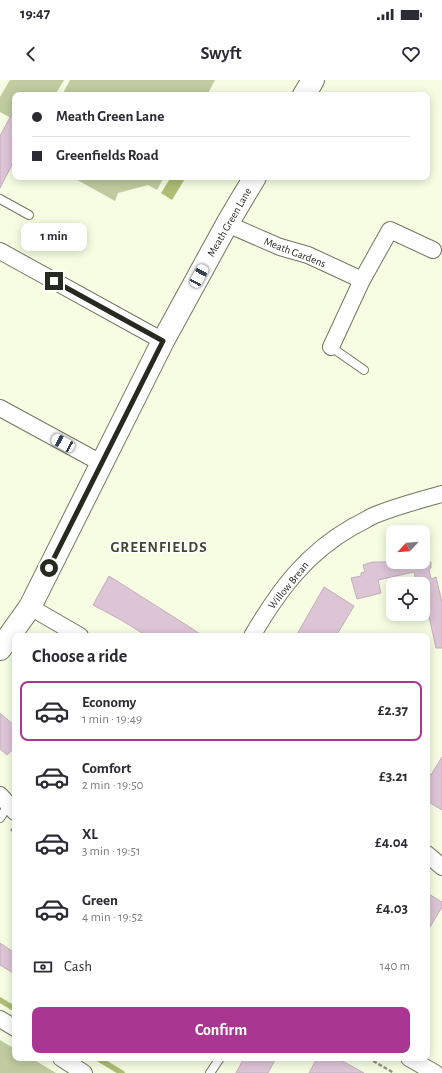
<!DOCTYPE html>
<meta charset="utf-8">
<style>
body{margin:0;font-family:"Alegreya Sans",sans-serif;background:#f7f7f7;color:#2b2b33;height:100vh;display:flex;flex-direction:column;font-size:15px;white-space:nowrap}
*{box-sizing:border-box;margin:0}
p{font-size:13px;color:#7c7c81}
.icon{flex:none;width:22px;height:22px;fill:none;stroke:currentColor;stroke-width:2;stroke-linecap:round;stroke-linejoin:round}
.map{position:relative;flex:1;overflow:hidden}
.sheet{position:absolute;left:12px;top:553px;width:418px;height:428px;display:flex;flex-direction:column;background:#fff;border-radius:8px;box-shadow:0 2px 10px #0003}
.sheet>*{flex:none}
.banner{position:absolute;left:12px;top:12px;width:418px;height:88px;border-radius:8px;box-shadow:0 2px 10px #0003;display:grid;align-content:center;height:88px;padding:0 20px;background:#fff}
.needle{width:26px;rotate:244deg}
.tools{position:absolute;left:386px;top:445px;display:grid;gap:8px}
.tools a{display:grid;place-items:center;width:44px;height:44px;border-radius:8px;background:#fff;box-shadow:0 2px 10px #0003;font-size:20px}
.end{position:absolute;width:18px;height:18px;margin:-9px;border:5px solid #272a20;background:#fff;box-shadow:0 0 0 2px #fff}
.from{border-radius:50%}
.bubble{position:absolute;height:28px;border-radius:8px;background:#fff;box-shadow:0 2px 10px #0003;font-size:13px;font-weight:700;line-height:28px;text-align:center}
.car{position:absolute;width:12px;height:24px;margin:-12px -6px;border-radius:5px;box-shadow:0 0 3px 1px #0007;background:linear-gradient(#fff 24%,#345 0 40%,#fff 0 76%,#345 0 86%,#fff 0)}
.banner b{display:flex;align-items:center;gap:14px;height:38px;font-size:15px}
.banner b+b{border-top:1px solid #e1e1e2}
.banner i{width:10px;height:10px;background:#2b2b33}
ul{padding:0;list-style:none}
li{display:flex;align-items:center;gap:12px;height:60px;margin:0 8px 6px;padding:0 12px;border:2px solid transparent;border-radius:8px}
li div{flex:1}
li b{display:block;font-size:15px}
li em{font-style:normal;font-weight:700}
li.on{border-color:#a93690}
li>.icon{width:36px;height:36px;stroke-width:1.5}
h2{padding:0 20px;font-size:18px;line-height:48px}
.pay{display:flex;align-items:center;gap:10px;height:44px;padding:0 20px;font-size:15px}
.pay p{margin-inline-start:auto}
.action{display:flex;gap:8px;margin-top:auto;padding:8px 20px}
.action a{flex:1;height:46px;border-radius:8px;background:#a93690;color:#fff;font-size:16px;font-weight:700;line-height:46px;text-align:center}
.status{display:flex;justify-content:space-between;align-items:center;height:28px;padding:0 20px;background:#fff;direction:ltr}
.status svg{height:11px;fill:currentColor}
header{display:flex;justify-content:space-between;align-items:center;height:52px;padding:0 20px;background:#fff;font-size:18px;font-weight:700}
.map>svg:first-child{display:block}
.green{fill:#c0cb9f}
.water{fill:#adbd74}
.lines{fill:none;stroke-linecap:round;stroke-linejoin:round}
.stream{stroke:#adbd74;stroke-width:5.5}
.building{fill:#dcc5d5;stroke:#c4adbd}
.lane-casing{stroke:#717760;stroke-width:10}
.street-casing{stroke:#717760;stroke-width:18}
.secondary-casing{stroke:#717760;stroke-width:24}
.path{stroke:#8f9482;stroke-width:2.5;stroke-dasharray:4 2;stroke-linecap:butt}
.lane{stroke:#fff;stroke-width:8}
.street{stroke:#fff;stroke-width:16}
.secondary{stroke:#fff;stroke-width:22}
.route{stroke:#272a20;stroke-width:5}
.labels{text-anchor:middle;stroke-width:3;stroke-linejoin:round;paint-order:stroke}
.street-label{font-size:11px;fill:#272a20;stroke:#fff}
.district-label{font-size:15px;font-weight:bold;letter-spacing:1px;fill:#424732;stroke:#fff}
</style>
<div class="status"><b>19:47</b><svg viewBox="0 0 49 12"><path d="M0 12V9h3v3zM5 12V6h3v6zM10 12V3h3v9zM15 12V0h3v12zM26 1h20v11H26zM47 4h2v5h-2z"/></svg></div>
<header><svg class="icon" aria-label="back" viewBox="0 0 24 24"><path d="M15 5l-7 7 7 7"/></svg>Swyft<svg class="icon" aria-label="heart" viewBox="0 0 24 24"><path d="M12 20l-8-8c-3-5 5-10 8-4 3-6 11-1 8 4z"/></svg></header>
<div class="map">
<svg width="442" height="993" viewBox="0 0 442 993">
<rect width="100%" height="100%" fill="#f6fde3"/>
<!-- green -->
<g class="green">
<path d="M10,0h54l-9,15h-40v25l-15,-8v-15z"/>
<path d="M70,0h145l-8,15h-145z"/>
<path d="M72,97h92l-7,13 -9,-5 -30,8 -3,8z"/>
<path d="M0,960l15,9v9h16l25,15h-56z"/>
</g>
<!-- water -->
<path class="water" d="M171,97h15l-14,23 -11,-7z"/>
<g class="lines">
<!-- stream -->
<g class="stream">
<path d="M0,920l15,9"/>
<path d="M97,978l25,15"/>
</g>
</g>
<!-- building -->
<g class="building">
<path d="M15,28v51l-15,29v-52z"/>
<path d="M373,482h58v6l-2,1 2,10 5,-2 6,25v46h-6l-10,-45h-3v-19h-6l-3,-12 -36,8 3,13 -24,6 -6,-21 10,-2v-3l4,-1 -2,-7z"/>
<path d="M109,496l79,50 15,10h-56l-26,-16 -28,-15z"/>
<path d="M324,507l30,19 -18,30h-40z"/>
<path d="M0,633l15,13v21l-8,8 -7,-6z"/>
<path d="M442,677v53l-15,-9v-29l4,3z"/>
<path d="M427,813l15,9v5l-15,25z"/>
<path d="M0,863l15,10v21l-15,-9z"/>
<path d="M244,978h32l-8,15h-32z"/>
<path d="M317,978h20l27,15h-55z"/>
</g>
<g class="lines">
<!-- lane casing -->
<g class="lane-casing">
<g id="lane">
<path d="M0,119l29,16"/>
<path d="M331,267l33,23"/>
<path d="M0,738l9,-14"/>
<path d="M210,993l10,-15"/>
</g>
</g>
<!-- street casing -->
<g class="street-casing">
<g id="street">
<path d="M227,144l53,23 28,8 54,25"/>
<path d="M0,171l163,90"/>
<path d="M331,267l31,-67 28,-50 43,20"/>
<path d="M0,328l101,55"/>
<path d="M30,527l50,29"/>
<path d="M252,556c27,-46 54,-83 102,-110 7,-3 14,-8 21,-11 22,-9 45,-15 67,-21"/>
<path d="M0,715l15,17"/>
<path d="M427,774l15,13"/>
<path d="M0,939l15,9"/>
<path d="M61,978l23,15"/>
<path d="M409,978l26,15"/>
</g>
</g>
<!-- secondary casing -->
<g class="secondary-casing">
<g id="secondary">
<path d="M304,15l9,-15"/>
<path d="M0,569l30,-42 133,-266 64,-117 28,-47"/>
</g>
</g>
<!-- path -->
<g class="path">
<path d="M11,749l4,4"/>
<path d="M368,978l26,15"/>
</g>
<!-- lane -->
<use href="#lane" class="lane"/>
<!-- street -->
<use href="#street" class="street"/>
<!-- secondary -->
<use href="#secondary" class="secondary"/>
</g>
<g class="lines">
<!-- route -->
<path class="route" d="M49,488l114,-227 -109,-60"/>
</g>
<g class="labels">
<!-- street labels -->
<g class="street-label">
<text transform="translate(229 142) rotate(-60)" y="4">Meath Green Lane</text>
<text transform="translate(295 172) rotate(21)" y="4">Meath Gardens</text>
<text transform="translate(288 505) rotate(-51)" y="4">Willow Brean</text>
</g>
<!-- district labels -->
<g class="district-label">
<text x="159" y="472">GREENFIELDS</text>
</g>
</g>
</svg>
<div class="tools">
<a><svg class="needle" viewBox="-14 -14 28 28"><path d="M0-13l5 13h-10z" fill="#e53935"/><path d="M0 13l5-13h-10z" fill="#7c7c81"/></svg></a>
<a><svg class="icon" aria-label="locate" viewBox="0 0 24 24"><circle cx="12" cy="12" r="6"/><path d="M12 2v4M12 18v4M2 12h4M18 12h4"/></svg></a>
</div>
<i class="end from" style="left:49px;top:488px"></i>
<i class="end" style="left:54px;top:201px"></i>
<div class="bubble" style="left:21px;top:143px;width:66px">1 min</div>
<i class="car" style="left:199px;top:196px;rotate:29deg"></i>
<i class="car" style="left:63px;top:363px;rotate:299deg"></i>
<div class="banner">
<b><i class="from"></i>Meath Green Lane</b>
<b><i></i>Greenfields Road</b>
</div>
<section class="sheet">
<h2>Choose a ride</h2>
<ul>
<li class="on"><svg class="icon" aria-label="car" viewBox="0 0 24 24"><path d="M5 17H2v-5l4-1 3-4h7l3 4 3 1v5h-3M9 17h6M6 11h13"/><circle cx="7" cy="17" r="2"/><circle cx="17" cy="17" r="2"/></svg><div><b>Economy</b><p>1 min · 19:49</p></div><em>£2.37</em></li>
<li><svg class="icon" aria-label="car" viewBox="0 0 24 24"><path d="M5 17H2v-5l4-1 3-4h7l3 4 3 1v5h-3M9 17h6M6 11h13"/><circle cx="7" cy="17" r="2"/><circle cx="17" cy="17" r="2"/></svg><div><b>Comfort</b><p>2 min · 19:50</p></div><em>£3.21</em></li>
<li><svg class="icon" aria-label="car" viewBox="0 0 24 24"><path d="M5 17H2v-5l4-1 3-4h7l3 4 3 1v5h-3M9 17h6M6 11h13"/><circle cx="7" cy="17" r="2"/><circle cx="17" cy="17" r="2"/></svg><div><b>XL</b><p>3 min · 19:51</p></div><em>£4.04</em></li>
<li><svg class="icon" aria-label="car" viewBox="0 0 24 24"><path d="M5 17H2v-5l4-1 3-4h7l3 4 3 1v5h-3M9 17h6M6 11h13"/><circle cx="7" cy="17" r="2"/><circle cx="17" cy="17" r="2"/></svg><div><b>Green</b><p>4 min · 19:52</p></div><em>£4.03</em></li>
</ul>
<div class="pay"><svg class="icon" aria-label="cash" viewBox="0 0 24 24"><path d="M3 7h18v10H3z"/><circle cx="12" cy="12" r="2"/></svg>Cash<p>140 m</p></div>
<div class="action"><a>Confirm</a></div>
</section>
</div>
